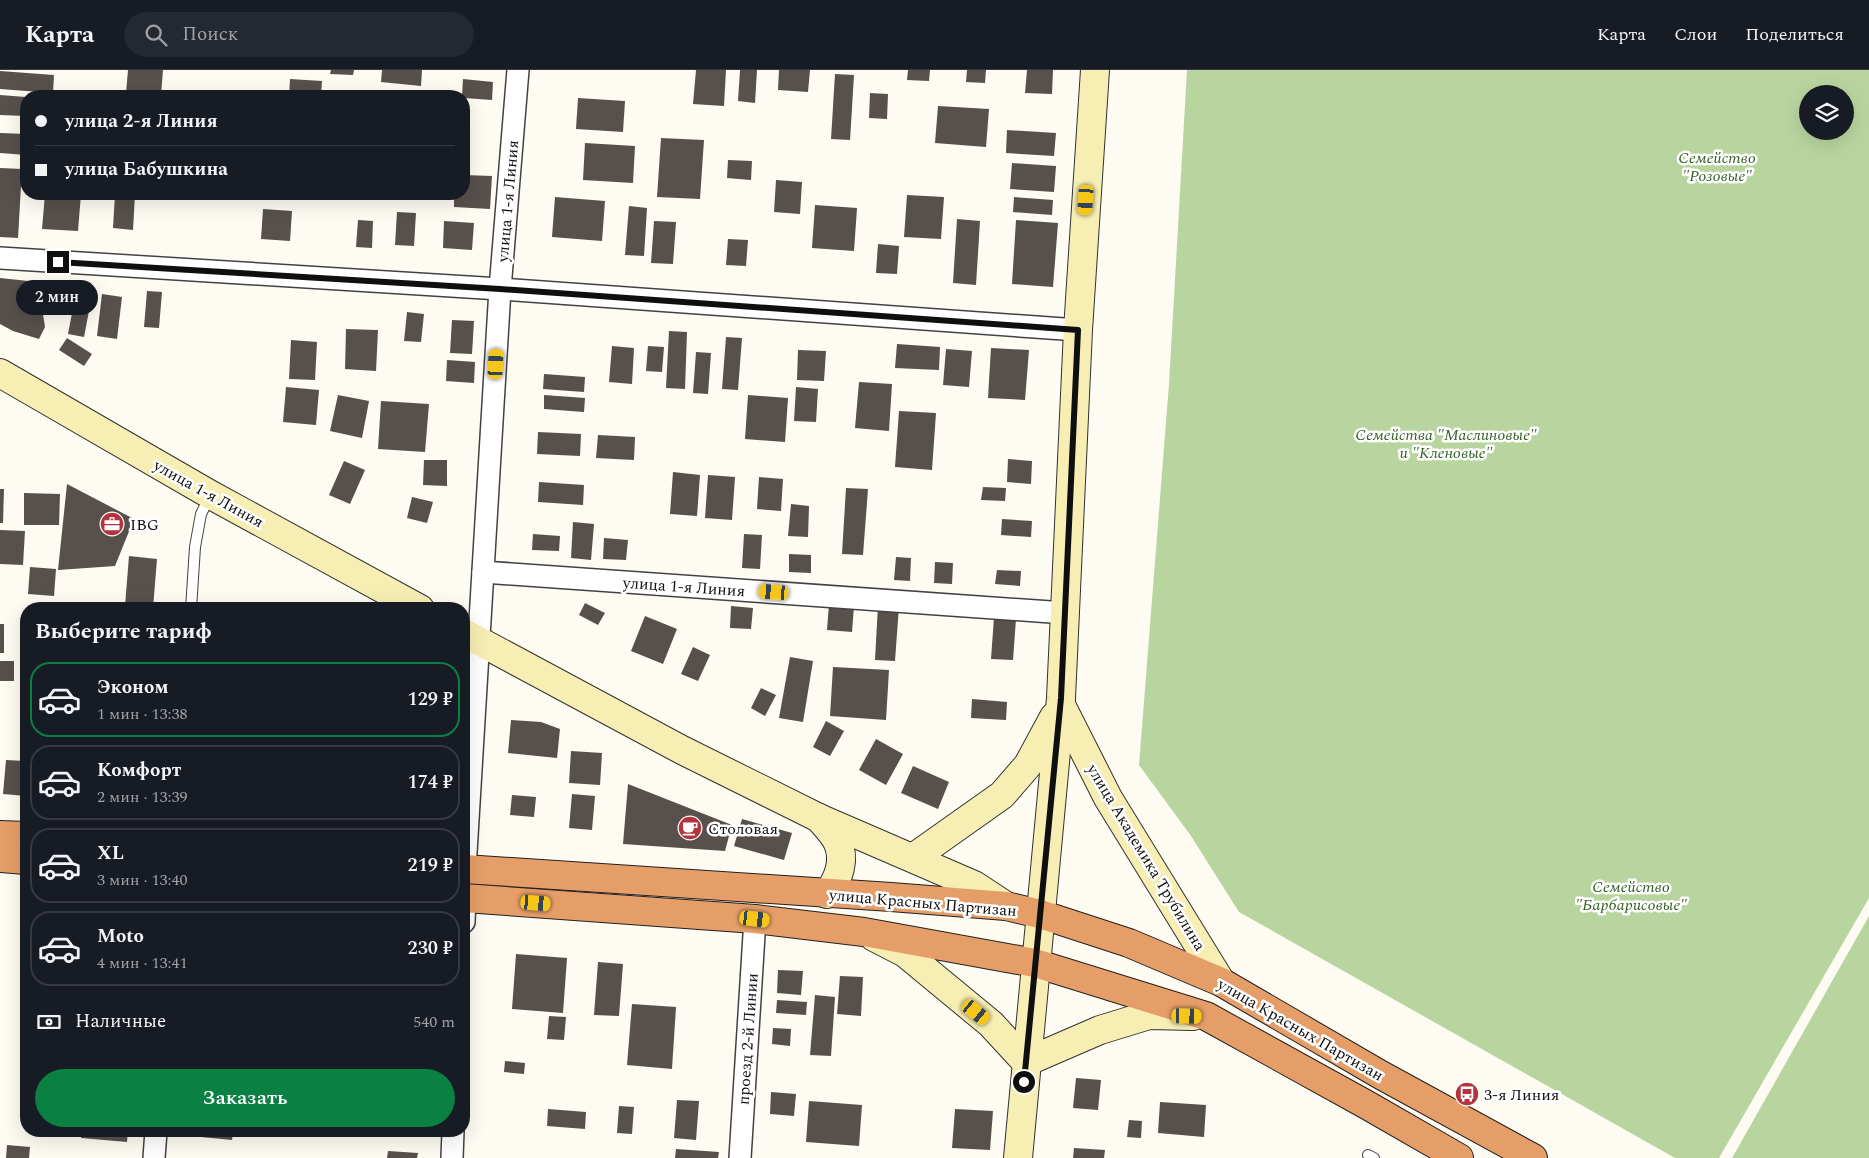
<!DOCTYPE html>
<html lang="ru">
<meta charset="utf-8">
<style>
body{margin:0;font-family:Spectral,serif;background:#242831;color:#f1f3f6;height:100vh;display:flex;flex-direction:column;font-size:19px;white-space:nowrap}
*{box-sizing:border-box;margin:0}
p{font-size:16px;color:#9ea1a6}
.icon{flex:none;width:28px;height:28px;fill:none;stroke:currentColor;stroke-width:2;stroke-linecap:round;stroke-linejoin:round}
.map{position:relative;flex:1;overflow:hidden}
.panel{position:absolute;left:20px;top:532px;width:450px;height:535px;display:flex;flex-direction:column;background:#171b24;border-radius:20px;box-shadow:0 5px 20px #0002}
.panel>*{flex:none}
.top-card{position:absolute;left:20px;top:20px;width:450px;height:110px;border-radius:20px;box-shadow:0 5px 20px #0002;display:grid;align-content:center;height:110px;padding:0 15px;background:#171b24}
.controls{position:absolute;left:1799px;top:15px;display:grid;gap:10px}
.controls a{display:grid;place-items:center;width:55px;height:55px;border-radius:50%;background:#171b24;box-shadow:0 5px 20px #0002;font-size:25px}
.end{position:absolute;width:22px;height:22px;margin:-11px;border:6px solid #0f0f0f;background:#fff;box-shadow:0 0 0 2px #fff}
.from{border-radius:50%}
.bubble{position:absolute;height:35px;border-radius:18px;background:#171b24;box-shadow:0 5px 20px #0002;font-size:16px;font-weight:600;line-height:35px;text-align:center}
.car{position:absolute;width:15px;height:30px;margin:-15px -8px;border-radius:6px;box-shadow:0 0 4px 1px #0007;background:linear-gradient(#f5c518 24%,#345 0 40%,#f5c518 0 76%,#345 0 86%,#f5c518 0)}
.top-card b{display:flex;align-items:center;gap:18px;height:48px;font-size:19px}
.top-card b+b{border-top:1px solid #363941}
.top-card i{width:12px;height:12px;background:#f1f3f6}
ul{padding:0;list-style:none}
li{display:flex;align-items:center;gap:15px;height:75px;margin:0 10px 8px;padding:0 5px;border:2px solid #363941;border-radius:20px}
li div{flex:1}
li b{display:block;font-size:19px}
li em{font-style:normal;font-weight:600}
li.on{border-color:#0b8043}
li>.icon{width:45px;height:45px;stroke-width:1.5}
h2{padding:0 15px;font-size:22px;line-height:60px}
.pay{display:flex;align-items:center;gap:12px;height:55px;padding:0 15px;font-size:19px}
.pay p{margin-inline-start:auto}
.button{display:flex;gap:10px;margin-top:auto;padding:10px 15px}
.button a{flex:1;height:58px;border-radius:30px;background:#0b8043;color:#fff;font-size:20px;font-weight:600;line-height:58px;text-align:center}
header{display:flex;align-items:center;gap:30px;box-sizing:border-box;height:70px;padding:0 25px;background:#171b24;border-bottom:1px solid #363941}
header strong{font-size:24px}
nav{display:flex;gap:28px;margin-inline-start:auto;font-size:18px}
.search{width:350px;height:45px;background:#242831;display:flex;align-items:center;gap:12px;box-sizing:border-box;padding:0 18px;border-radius:28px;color:#9ea1a6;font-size:19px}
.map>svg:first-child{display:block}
.forest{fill:#b9d59f;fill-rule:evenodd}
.building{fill:#57504d}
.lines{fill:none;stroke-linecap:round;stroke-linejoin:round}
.lane-casing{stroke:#424242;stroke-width:12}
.street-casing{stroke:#424242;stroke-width:24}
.secondary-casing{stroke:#313131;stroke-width:30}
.highway-casing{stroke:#202020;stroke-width:30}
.lane{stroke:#fff;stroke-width:10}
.street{stroke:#fff;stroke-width:21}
.secondary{stroke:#f7eeb4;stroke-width:28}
.highway{stroke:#e69e68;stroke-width:28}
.route{stroke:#0f0f0f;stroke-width:6}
.labels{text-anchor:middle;stroke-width:5;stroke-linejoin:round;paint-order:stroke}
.park-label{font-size:16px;font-style:italic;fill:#336125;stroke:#fff}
.street-label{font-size:16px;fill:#0f0f0f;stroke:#fff}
.poi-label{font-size:16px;fill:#0f0f0f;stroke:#fff;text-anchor:start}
</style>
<header>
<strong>Карта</strong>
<div class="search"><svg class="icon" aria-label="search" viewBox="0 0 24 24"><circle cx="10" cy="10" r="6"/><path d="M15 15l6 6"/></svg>Поиск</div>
<nav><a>Карта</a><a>Слои</a><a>Поделиться</a></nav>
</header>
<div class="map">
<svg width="1869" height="1088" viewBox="0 0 1869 1088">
<rect width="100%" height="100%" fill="#fefbf3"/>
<!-- forest -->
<g class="forest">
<path d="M1187,0h682v828l-150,260h-44l-436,-246 -48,-76 -52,-71 30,-381zM1808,24h37v37h-37z"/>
<path d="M1869,846v242h-137z"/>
</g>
<!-- building -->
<g class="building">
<path d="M128,0h35l-2,25 -35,-2z"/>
<path d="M331,0h23l-1,5 -23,-1z"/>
<path d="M382,0h40l-1,16 -40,-4z"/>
<path d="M696,0h30l-2,36 -31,-2z"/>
<path d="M740,0h17l-2,33 -17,-2z"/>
<path d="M779,0h31l-2,22 -30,-2z"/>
<path d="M908,0h22l-1,11 -22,-1z"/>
<path d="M967,0h19l-1,13 -19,-1z"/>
<path d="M1027,0h26l-1,24 -27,-1z"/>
<path d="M0,1l54,4 -1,18 -53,-4z"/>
<path d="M835,4l19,1 -4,65 -19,-1z"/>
<path d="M290,9l32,2 -1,15h-32z"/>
<path d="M463,9l30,3 -1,18 -28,-2 -2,-2z"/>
<path d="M870,23l18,1 -1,25 -18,-1z"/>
<path d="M0,25l26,2v19l-26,-1z"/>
<path d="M578,28l47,3 -2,31 -47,-3z"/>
<path d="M938,36l51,3 -3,38 -51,-4z"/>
<path d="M1007,60l49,3 -2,23 -48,-3z"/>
<path d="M0,63l26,1v21l-26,-2z"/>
<path d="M661,68l43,2 -4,59 -43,-2z"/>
<path d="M585,73l50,3 -2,37 -50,-3z"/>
<path d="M728,90l24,1 -1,19 -24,-2z"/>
<path d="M1012,93l44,3 -2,26 -44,-3z"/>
<path d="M0,98l22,1 -4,69 -18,-1z"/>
<path d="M464,105l28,1 -2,33 -36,-2v-13h10z"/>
<path d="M776,110l26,2 -2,32 -26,-2z"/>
<path d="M45,124h36l-3,37 -36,-2z"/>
<path d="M115,124h20l-2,36 -20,-2z"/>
<path d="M907,125l37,2 -3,42 -37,-2z"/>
<path d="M555,127l50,4 -3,40 -50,-4z"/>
<path d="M1014,127l39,3 -1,15 -39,-3z"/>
<path d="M815,135l42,3 -3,43 -42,-3z"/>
<path d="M629,136l18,2 -3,48 -19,-1z"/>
<path d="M263,139l29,2 -2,30 -29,-2z"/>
<path d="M397,142l19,1 -2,33 -19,-1z"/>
<path d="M957,149l23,2 -4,64 -23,-2z"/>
<path d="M358,150l15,1 -1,27 -16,-1z"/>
<path d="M1016,150l42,3 -5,64 -41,-3z"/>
<path d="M444,151l30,2 -2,27 -29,-2z"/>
<path d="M654,151l22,1 -3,42 -22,-1z"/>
<path d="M728,169l20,1 -2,26 -20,-1z"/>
<path d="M878,174l21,2 -2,28 -21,-1z"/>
<path d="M0,208l38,4 7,45 -6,12 -26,-8 -13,-7z"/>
<path d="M147,221l15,1 -3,36 -15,-1z"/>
<path d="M102,224l20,3 -5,42 -20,-3z"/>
<path d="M73,238l16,3 -5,26 -16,-3z"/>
<path d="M407,242l17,2 -3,28 -17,-1z"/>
<path d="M452,250l22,1 -2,33 -22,-1z"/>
<path d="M346,259l32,1 -2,41 -31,-2z"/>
<path d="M669,261l18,1 -2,57 -19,-1z"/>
<path d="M726,267l16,1 -4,52 -16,-1z"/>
<path d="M67,268l25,16 -8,12 -25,-16z"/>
<path d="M291,270l26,2 -2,38 -26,-1z"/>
<path d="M897,274l43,3 -1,23 -44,-2z"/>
<path d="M612,276l22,2 -2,36 -23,-2z"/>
<path d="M648,276l16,1 -2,25 -16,-1z"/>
<path d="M991,278l38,2 -4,50 -37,-2z"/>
<path d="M946,279l26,2 -3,36 -26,-2z"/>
<path d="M798,280l28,1 -2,30 -27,-1z"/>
<path d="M696,282l15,1 -3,41 -15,-1z"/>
<path d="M447,290l28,2 -1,21 -28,-2z"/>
<path d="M544,304l41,3 -1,15 -41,-3z"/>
<path d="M859,312l33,2 -3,47 -34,-3z"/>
<path d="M286,317l33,3 -3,35 -33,-3z"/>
<path d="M796,317l22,2 -2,33 -22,-1z"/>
<path d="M338,325l31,6 -7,37 -32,-7z"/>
<path d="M544,325l41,3 -1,14 -40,-3z"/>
<path d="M748,325l40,3 -3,44 -40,-3z"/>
<path d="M381,331l48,3 -4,48 -47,-3z"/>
<path d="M899,341l37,2 -4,57 -37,-3z"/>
<path d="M538,362l43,2 -1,22 -43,-2z"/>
<path d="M598,365l37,2 -1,23 -38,-2z"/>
<path d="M1008,389l24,2 -1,23 -24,-2z"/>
<path d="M424,390h23v26l-24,-1z"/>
<path d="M344,391l21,9 -15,34 -21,-9z"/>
<path d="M673,402l27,3 -3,41 -27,-2z"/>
<path d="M708,405l27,2 -3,43 -27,-2z"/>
<path d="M759,407l24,2 -2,32 -24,-2z"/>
<path d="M539,412l45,3 -1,20 -45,-3z"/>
<path d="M67,414l67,35 -19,47 -57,4z"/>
<path d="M983,417l23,1 -1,13 -24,-1z"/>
<path d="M846,418l22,1 -5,66 -21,-1z"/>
<path d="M0,419h4l-1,34h-3z"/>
<path d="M24,423l36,1 -1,31h-35z"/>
<path d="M412,427l21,5 -6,21 -20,-5z"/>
<path d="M791,434l18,2 -1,31 -20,-1z"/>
<path d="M1002,449l30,2 -1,16 -30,-2z"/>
<path d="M573,452l21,2 -3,36 -20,-2z"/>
<path d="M0,460l25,1 -2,34 -23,-1z"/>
<path d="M533,464l27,2 -1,15 -27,-1z"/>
<path d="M744,464l18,1 -2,34 -18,-1z"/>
<path d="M604,468l24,2 -2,20 -23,-1z"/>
<path d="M789,484l22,1v18l-22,-1z"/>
<path d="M129,486l28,3 -4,49 -28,-2z"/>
<path d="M896,487l15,1 -1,23 -16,-1z"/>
<path d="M935,492l18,1 -1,21 -18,-1z"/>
<path d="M30,497l26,2 -2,27 -26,-2z"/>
<path d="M997,500l24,1 -1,15 -25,-2z"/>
<path d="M585,533l20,10 -7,12 -19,-10z"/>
<path d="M829,534l25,2 -2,26 -25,-2z"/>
<path d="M878,535l21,1 -4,55 -20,-1z"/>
<path d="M731,536l22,2 -2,21 -21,-1z"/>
<path d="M645,546l32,13 -14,35 -32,-13z"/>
<path d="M994,547l22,2 -3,41 -22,-1z"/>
<rect x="0" y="554" width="4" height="29"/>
<path d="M693,577l17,8 -12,26 -17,-7z"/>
<path d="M790,587l23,4 -10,61 -24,-4z"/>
<rect x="0" y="591" width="14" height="20"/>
<path d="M833,597l56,3 -3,50 -56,-4z"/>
<path d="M761,618l15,7 -11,21 -14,-8z"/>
<path d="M972,629l35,3 -1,18 -35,-2z"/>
<path d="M511,650l30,2 19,7 -3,29 -49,-5z"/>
<path d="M826,651l18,10 -14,25 -17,-9z"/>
<path d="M876,669l27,15 -17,31 -27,-15z"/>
<path d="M571,681l31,2 -2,32 -31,-2z"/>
<path d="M6,690l20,1v35l-23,-2z"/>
<path d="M913,696l36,16 -11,27 -37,-16z"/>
<path d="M628,714l104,41 -7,26 -102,-7z"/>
<path d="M572,724l23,2 -3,34 -23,-2z"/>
<path d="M512,725l24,2 -2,20 -24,-2z"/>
<path d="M742,749l50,14 -8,27 -50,-14z"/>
<path d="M516,884l51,4 -4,55 -51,-4z"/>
<path d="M598,892l25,2 -4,52 -25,-1z"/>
<path d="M778,900l25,1 -2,24 -24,-2z"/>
<path d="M840,906l23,1 -2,39 -24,-2z"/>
<path d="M815,925l20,2 -4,59 -21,-1z"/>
<path d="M777,930l30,2 -1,13 -30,-2z"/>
<path d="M632,934l44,3 -4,62 -45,-4z"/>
<path d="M549,946l17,1 -2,23 -17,-1z"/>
<path d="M773,958l18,1 -1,17 -18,-2z"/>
<path d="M505,991l20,2 -1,11 -20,-2z"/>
<path d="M1076,1008l25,2 -3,30 -25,-2z"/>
<path d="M771,1022l25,2 -2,22 -24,-2z"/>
<path d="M677,1030l22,1 -3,39 -22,-2z"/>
<path d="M809,1031l53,4 -3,41 -53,-4z"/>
<path d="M1160,1032l46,3 -2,32 -46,-4z"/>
<path d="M619,1036l15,1 -2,27 -15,-1z"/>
<path d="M548,1039l38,3 -1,17 -38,-3z"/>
<path d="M955,1039l38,2 -3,39 -38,-2z"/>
<path d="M1129,1050l13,1 -1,17 -14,-1z"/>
<path d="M81,1061h47l-1,11 -46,-4z"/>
<path d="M201,1061h32l-1,9 -31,-3z"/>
<path d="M7,1075l23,2 -1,11h-23z"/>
<path d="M1074,1078l31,2 -1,8h-31z"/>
<path d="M676,1079l43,3 -1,6h-43z"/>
<path d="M388,1081l30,2 -1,5h-30z"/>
</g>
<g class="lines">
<!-- lane casing -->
<g class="lane-casing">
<g id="lane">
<path d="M191,539l4,-62 6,-33 9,-18"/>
<path d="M1368,1085l6,3"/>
</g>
</g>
<!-- street casing -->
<g class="street-casing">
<g id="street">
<path d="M0,188l500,31 578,41"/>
<path d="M483,502l582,41"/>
<path d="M465,799l35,-580 18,-219"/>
<path d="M464,852l1,-24"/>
<path d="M154,1088l2,-27"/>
<path d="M452,1088l1,-27"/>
<path d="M740,1088l15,-239"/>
</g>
</g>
<!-- secondary casing -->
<g class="secondary-casing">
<g id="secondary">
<path d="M0,303l211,122 209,114"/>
<path d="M464,563l218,117 137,68 155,67 32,21"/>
<path d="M1061,635l47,93 113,184"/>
<path d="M819,748c6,7 14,15 18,23 9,18 2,38 -10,53"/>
<path d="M913,788l89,-63 26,-30 26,-48"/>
<path d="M874,867l31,16 86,71 35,38"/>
<path d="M1026,992l74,-32 49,-15 44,1"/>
<path d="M1018,1088l43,-460 17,-368 17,-260"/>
</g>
</g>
<!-- highway casing -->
<g class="highway-casing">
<g id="highway">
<path d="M0,765l26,1"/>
<path d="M0,788l26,2"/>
<path d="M464,799l427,28 115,9 34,8 89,29 92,39 160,93 152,83"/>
<path d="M464,828l291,21 109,13 171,31 171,53 161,89 92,53"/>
</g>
</g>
<!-- lane -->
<use href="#lane" class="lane"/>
<!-- street -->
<use href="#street" class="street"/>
<!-- secondary -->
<use href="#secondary" class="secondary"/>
<!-- highway -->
<use href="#highway" class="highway"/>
</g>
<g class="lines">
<!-- route -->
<path class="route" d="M58,192l442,27 578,41 -17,368 -37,384"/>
</g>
<!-- icons -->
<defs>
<g id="office-disc" transform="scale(1.25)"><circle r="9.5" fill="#b2343e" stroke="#fff"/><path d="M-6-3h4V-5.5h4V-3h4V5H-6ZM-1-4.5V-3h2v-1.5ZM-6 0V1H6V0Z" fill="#fff"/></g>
<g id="cafe-disc" transform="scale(1.25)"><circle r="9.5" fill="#b2343e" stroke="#fff"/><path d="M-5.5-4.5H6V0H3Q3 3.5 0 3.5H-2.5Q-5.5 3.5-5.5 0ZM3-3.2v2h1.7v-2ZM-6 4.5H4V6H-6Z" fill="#fff"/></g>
<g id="bus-disc" transform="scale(1.25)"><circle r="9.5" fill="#b2343e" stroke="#fff"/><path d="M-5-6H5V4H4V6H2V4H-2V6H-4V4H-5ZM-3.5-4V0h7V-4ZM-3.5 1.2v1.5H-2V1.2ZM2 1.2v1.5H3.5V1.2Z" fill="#fff"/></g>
</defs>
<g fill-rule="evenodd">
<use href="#office-disc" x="112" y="454"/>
<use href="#cafe-disc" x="690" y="758"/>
<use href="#bus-disc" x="1467" y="1024"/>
</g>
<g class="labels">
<!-- park labels -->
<g class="park-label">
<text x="1717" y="93">Семейство<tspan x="1717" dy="18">"Розовые"</tspan></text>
<text x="1446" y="370">Семейства "Маслиновые"<tspan x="1446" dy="18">и "Кленовые"</tspan></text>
<text x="1631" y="822">Семейство<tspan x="1631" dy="18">"Барбарисовые"</tspan></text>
</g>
<!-- street labels -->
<g class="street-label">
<text transform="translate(507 131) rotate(-85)" y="6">улица 1-я Линия</text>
<text transform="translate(209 423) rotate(29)" y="6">улица 1-я Линия</text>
<text transform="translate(684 516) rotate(4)" y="6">улица 1-я Линия</text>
<text transform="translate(1147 787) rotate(59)" y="6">улица Академика Трубилина</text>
<text transform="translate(923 832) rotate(5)" y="6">улица Красных Партизан</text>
<text transform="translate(1301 959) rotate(30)" y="6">улица Красных Партизан</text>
<text transform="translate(747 969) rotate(-86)" y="6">проезд 2-й Линии</text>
</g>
<!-- poi labels -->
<g class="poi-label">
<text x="130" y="460">IBG</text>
<text x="708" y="764">Столовая</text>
<text x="1484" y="1030">3-я Линия</text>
</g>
</g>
</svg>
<div class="controls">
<a><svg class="icon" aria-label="layers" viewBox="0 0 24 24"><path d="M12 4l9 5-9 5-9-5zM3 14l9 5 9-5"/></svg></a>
</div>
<i class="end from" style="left:1024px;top:1012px"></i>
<i class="end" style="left:58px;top:192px"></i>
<div class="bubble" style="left:16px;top:210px;width:82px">2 мин</div>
<i class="car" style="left:1086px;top:130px;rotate:184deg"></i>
<i class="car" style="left:496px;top:294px;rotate:3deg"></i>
<i class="car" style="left:774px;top:522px;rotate:274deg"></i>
<i class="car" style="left:536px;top:833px;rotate:94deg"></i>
<i class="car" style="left:755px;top:849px;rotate:97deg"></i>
<i class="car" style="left:976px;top:942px;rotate:129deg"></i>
<i class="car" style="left:1187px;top:946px;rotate:91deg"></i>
<div class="top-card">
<b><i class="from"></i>улица 2-я Линия</b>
<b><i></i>улица Бабушкина</b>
</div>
<section class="panel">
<h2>Выберите тариф</h2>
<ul>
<li class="on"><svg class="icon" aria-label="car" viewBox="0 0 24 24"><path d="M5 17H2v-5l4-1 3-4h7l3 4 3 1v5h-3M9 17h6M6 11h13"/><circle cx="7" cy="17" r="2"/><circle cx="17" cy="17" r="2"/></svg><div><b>Эконом</b><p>1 мин · 13:38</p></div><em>129 ₽</em></li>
<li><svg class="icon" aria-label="car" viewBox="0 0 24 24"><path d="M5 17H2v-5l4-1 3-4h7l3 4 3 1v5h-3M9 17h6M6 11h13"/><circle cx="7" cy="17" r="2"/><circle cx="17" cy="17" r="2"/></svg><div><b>Комфорт</b><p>2 мин · 13:39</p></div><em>174 ₽</em></li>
<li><svg class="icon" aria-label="car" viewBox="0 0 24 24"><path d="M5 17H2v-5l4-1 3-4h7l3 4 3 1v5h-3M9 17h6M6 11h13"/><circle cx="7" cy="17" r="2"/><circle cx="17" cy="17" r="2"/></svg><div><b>XL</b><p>3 мин · 13:40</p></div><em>219 ₽</em></li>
<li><svg class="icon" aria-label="car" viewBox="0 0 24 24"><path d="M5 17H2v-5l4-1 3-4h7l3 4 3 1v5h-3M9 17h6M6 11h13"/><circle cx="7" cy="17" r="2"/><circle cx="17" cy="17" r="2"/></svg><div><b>Moto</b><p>4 мин · 13:41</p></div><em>230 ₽</em></li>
</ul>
<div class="pay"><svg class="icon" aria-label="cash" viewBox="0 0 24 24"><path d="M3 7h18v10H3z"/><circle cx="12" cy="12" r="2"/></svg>Наличные<p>540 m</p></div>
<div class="button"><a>Заказать</a></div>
</section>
</div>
